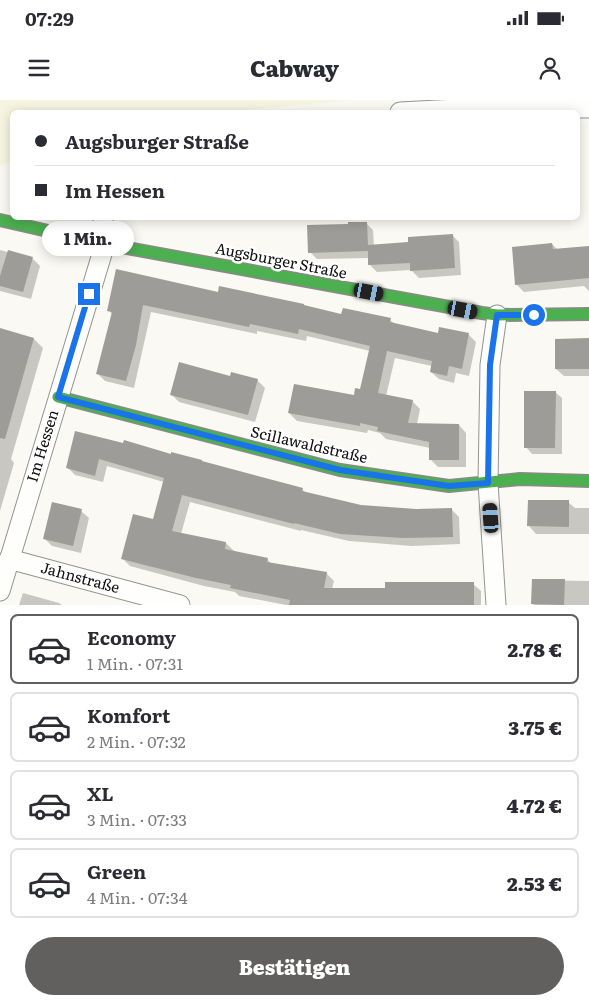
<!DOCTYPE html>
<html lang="de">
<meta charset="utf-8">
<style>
body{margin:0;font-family:Literata,serif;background:#f7f7f7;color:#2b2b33;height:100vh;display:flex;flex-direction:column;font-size:19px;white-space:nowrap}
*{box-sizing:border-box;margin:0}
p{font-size:16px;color:#7c7c81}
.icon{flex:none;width:28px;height:28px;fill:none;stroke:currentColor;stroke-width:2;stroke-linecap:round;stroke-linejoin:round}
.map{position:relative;height:505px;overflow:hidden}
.panel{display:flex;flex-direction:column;background:#fff;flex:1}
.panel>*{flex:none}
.guide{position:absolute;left:10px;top:10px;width:570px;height:110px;border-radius:8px;box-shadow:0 2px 12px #0003;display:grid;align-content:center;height:110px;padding:0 25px;background:#fff}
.end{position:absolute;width:22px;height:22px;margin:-11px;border:6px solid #1a73e8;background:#fff;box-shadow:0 0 0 2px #fff}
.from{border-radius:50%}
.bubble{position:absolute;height:35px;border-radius:18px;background:#fff;box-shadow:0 2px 12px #0003;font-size:16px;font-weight:800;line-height:35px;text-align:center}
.car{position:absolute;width:15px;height:30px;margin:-15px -8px;border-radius:6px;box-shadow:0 0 4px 1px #0007;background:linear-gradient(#222 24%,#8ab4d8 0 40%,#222 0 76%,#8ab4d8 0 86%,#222 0)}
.guide b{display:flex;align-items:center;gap:18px;height:48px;font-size:19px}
.guide b+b{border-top:1px solid #e1e1e2}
.guide i{width:12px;height:12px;background:#2b2b33}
ul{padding:9px 0 0;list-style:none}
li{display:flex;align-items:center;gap:15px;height:70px;margin:0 10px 8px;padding:0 15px;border:2px solid #e1e1e2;border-radius:8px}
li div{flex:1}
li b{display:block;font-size:19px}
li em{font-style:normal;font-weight:800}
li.active{border-color:#61605e}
li>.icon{width:45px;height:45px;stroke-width:1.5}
.action{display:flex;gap:10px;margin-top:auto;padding:10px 25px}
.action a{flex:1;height:58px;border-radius:30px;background:#61605e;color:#fff;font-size:20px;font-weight:800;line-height:58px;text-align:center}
.status{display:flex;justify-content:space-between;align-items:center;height:35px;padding:0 25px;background:#fff;direction:ltr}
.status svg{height:14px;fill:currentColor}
header{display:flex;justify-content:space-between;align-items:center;height:65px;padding:0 25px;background:#fff;font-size:22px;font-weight:800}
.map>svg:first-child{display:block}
.farmland{fill:#f5f5e1}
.shadow{fill:#0003}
.building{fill:#9e9c98}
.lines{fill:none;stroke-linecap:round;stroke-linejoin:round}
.street-casing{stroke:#949491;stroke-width:21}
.fast-casing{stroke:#8b8a88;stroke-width:14}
.street{stroke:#fefefd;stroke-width:19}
.fast{stroke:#4caf50;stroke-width:11}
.route{stroke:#1a73e8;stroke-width:6}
.labels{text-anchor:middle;stroke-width:5;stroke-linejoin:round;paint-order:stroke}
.street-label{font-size:15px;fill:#0e0e0e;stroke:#fff}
</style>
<div class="status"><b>07:29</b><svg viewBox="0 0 49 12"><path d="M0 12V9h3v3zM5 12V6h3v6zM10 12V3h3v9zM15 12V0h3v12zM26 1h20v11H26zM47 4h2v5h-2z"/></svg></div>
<header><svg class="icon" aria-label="menu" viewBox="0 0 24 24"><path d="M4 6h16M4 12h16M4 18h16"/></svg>Cabway<svg class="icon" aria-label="person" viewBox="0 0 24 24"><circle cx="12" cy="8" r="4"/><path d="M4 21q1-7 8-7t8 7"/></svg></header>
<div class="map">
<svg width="589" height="505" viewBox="0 0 589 505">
<rect width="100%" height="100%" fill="#faf9f3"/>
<!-- farmland -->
<path class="farmland" d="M0,0h357l-136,12h-209v49l-12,5z"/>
<!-- shadow -->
<g class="shadow">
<path d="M366,123l7,7 1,16 36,-3 42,-8 7,7 2,33 -42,3 -8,-8 -34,2 -7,-7 -1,-7 -52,1 -7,-7z"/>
<path d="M552,144l6,6 31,-3v44l-5,-5 -60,6 -8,-8z"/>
<path d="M0,150l33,9 7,7 -9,33 -31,-8z"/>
<path d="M117,171l102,22 123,22 48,5 5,4 44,10 1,-5 29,6 7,7 -7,34 -13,-3 -2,10 -15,-4 -8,-7 1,-6 -37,-8 -9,38 26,5 8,8 -3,15 42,1 7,8v34h-28l-8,-8v-11l-44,-9 -6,-6 -12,-3 -1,3 -70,-12 -8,-8 66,-16 6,-6 9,-40 -63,-15 -1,5 -49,-10v3l-106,-22 -17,76 -29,-7 -8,-8 15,-59 -4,-4z"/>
<path d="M0,229l34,10 9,9 -32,111 3,4 -14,48z"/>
<path d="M589,240v36h-25l-8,-7z"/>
<path d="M230,277l27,3 8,8 -10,34 -76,-20 -8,-8z"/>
<path d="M555,292l7,6v56h-30l-6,-7z"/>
<path d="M76,332l96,23 130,34 5,5 54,13 55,4 35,-2 8,8 1,27 -48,2 -63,-5 -48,-11v1l-111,-29 -9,32 45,9 8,8 -1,1 34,7 5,5 54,9 8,8 -2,8 54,1 87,-6 8,7v14h-195l-47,-9 -4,-4 -31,-6 -74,-20 -8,-8 32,-37 10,-39 -57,-16 -4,16 -28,-7 -8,-8z"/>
<path d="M568,402l7,6h14v26h-53l-7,-8z"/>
<path d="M81,411l8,7 -8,35 -29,-7 -8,-8z"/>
<path d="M534,480l55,1v24h-55l-1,-1z"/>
<path d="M23,493l36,10 3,2h-43z"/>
</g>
<!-- building -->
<g class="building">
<path d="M348,122h19l1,23 40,-3v-5l45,-3 2,34 -45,3v-8l-42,2v-14l-60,2 -1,-28 41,-1z"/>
<path d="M552,143l1,6 36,-3v32l-74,7 -3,-38z"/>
<path d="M8,150l25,7 -10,35 -23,-6v-10z"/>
<path d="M116,169l102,23 1,-6 85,18v1l37,9 2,-6 48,10 -1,4 48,11 1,-6 30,6 -7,36 -13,-3 -2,10 -17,-4 2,-11 -45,-10 -9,42 35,7 -5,23 51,1v36h-30v-18l-52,-11 1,-4 -18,-4v3l-72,-13 6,-29 60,11 1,-7 5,1 10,-43 -71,-17 -1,5 -48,-10 -1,3 -106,-22 -7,40 -10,36 -30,-7 16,-62 -5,-1z"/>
<path d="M0,228l34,10 -29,101 -5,-1z"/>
<path d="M589,238v31h-34v-30z"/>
<path d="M179,262l51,14 1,-4 27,7 -10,36 -78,-20z"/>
<path d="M524,291h32l-1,57h-31z"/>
<path d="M75,331l48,12 1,-3 47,14v-2l31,8v1l101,27 -1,3 59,14 55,4 36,-1 1,29 -50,1 -63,-4 -46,-11v1l-112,-29 -10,36 54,11 -1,7 43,9 -1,4 60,10 -3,16h61v-6h89v23h-185l1,-5 -60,-12 1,-3 -35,-7 -75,-19 12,-45 20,5 11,-41 -65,-19 -4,17 -29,-8z"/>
<path d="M528,400h41v27l-42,-1z"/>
<path d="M52,402l30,7 -9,37 -30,-7z"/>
<path d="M532,479h33l-1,26 -33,-1z"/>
</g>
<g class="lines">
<!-- street casing -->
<g class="street-casing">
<g id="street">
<path d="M400,12l75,-4h114"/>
<path d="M9,459l171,46"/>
<path d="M0,491l105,-347 -2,-26"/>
<path d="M496,505l-8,-122 2,-118 7,-50"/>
</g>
</g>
<!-- fast casing -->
<g class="fast-casing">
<g id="fast">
<path d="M0,120l105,24 377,69 15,2 92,-1"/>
<path d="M58,297l282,73 109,16 71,-7 69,2"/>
</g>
</g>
<!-- street -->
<use href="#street" class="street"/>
<!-- fast -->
<use href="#fast" class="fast"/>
</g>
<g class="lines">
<!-- route -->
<path class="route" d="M89,194l-31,103 282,73 109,16 39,-3 2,-118 7,-50h37"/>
</g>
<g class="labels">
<!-- street labels -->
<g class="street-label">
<text transform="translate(281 161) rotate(11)" y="5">Augsburger Straße</text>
<text transform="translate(309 345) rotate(13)" y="5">Scillawaldstraße</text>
<text transform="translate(43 346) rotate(-73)" y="5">Im Hessen</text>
<text transform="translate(80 478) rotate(15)" y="5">Jahnstraße</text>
</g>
</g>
</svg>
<i class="end from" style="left:534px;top:215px"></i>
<i class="end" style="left:89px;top:194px"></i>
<div class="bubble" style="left:42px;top:121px;width:92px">1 Min.</div>
<i class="car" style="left:369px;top:192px;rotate:101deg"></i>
<i class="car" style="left:463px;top:210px;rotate:101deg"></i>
<i class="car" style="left:491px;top:418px;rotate:356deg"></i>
<div class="guide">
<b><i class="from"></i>Augsburger Straße</b>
<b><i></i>Im Hessen</b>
</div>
</div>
<section class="panel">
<ul>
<li class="active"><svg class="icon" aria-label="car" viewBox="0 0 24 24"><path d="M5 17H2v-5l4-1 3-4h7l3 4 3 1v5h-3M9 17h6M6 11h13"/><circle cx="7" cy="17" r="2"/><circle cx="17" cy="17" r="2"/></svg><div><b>Economy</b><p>1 Min. · 07:31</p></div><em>2.78 €</em></li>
<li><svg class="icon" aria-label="car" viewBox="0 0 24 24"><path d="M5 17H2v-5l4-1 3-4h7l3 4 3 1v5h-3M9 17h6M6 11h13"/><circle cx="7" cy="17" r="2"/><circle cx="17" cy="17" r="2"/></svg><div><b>Komfort</b><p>2 Min. · 07:32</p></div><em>3.75 €</em></li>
<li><svg class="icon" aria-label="car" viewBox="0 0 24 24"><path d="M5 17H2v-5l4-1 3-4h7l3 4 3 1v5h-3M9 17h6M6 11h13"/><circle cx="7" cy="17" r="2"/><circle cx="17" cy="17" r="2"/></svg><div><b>XL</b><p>3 Min. · 07:33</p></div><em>4.72 €</em></li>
<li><svg class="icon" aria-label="car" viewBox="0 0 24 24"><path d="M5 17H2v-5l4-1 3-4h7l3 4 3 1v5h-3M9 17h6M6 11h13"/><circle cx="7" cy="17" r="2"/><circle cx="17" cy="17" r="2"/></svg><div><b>Green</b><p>4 Min. · 07:34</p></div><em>2.53 €</em></li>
</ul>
<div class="action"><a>Bestätigen</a></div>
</section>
